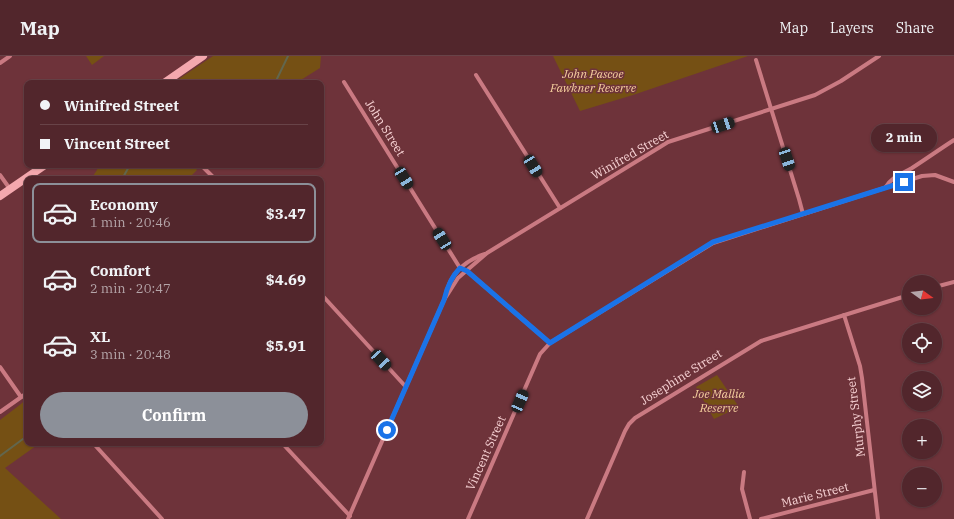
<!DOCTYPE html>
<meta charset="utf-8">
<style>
body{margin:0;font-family:"IBM Plex Serif",serif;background:#582e34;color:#f1f3f6;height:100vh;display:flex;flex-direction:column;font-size:15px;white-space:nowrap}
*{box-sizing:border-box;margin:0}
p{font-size:13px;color:#b5a5a9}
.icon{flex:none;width:22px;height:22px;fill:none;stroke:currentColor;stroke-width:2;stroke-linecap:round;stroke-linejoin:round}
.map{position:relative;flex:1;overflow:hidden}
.sheet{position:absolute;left:24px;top:120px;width:300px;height:270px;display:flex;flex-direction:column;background:#52262c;border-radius:8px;box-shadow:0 1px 3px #0004,0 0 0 1px #684348}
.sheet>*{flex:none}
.banner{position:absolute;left:24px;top:24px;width:300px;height:88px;border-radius:8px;box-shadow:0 1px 3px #0004,0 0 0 1px #684348;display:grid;align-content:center;height:88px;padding:0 16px;background:#52262c}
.needle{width:26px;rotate:105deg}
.buttons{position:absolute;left:902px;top:219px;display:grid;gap:8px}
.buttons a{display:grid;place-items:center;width:40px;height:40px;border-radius:50%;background:#52262c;box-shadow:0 1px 3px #0004,0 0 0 1px #684348;font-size:20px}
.end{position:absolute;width:18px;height:18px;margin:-9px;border:5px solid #1a73e8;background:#fff;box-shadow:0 0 0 2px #fff}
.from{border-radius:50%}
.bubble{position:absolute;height:28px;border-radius:14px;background:#52262c;box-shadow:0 1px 3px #0004,0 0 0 1px #684348;font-size:13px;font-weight:800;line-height:28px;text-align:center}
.car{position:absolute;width:12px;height:24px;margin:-12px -6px;border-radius:5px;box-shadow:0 0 3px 1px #0007;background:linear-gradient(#222 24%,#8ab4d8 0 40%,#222 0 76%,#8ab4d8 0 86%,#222 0)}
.banner b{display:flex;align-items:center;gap:14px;height:38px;font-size:15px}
.banner b+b{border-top:1px solid #684348}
.banner i{width:10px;height:10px;background:#f1f3f6}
ul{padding:7px 0 0;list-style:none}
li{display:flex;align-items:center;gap:12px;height:60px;margin:0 8px 6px;padding:0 8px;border:2px solid transparent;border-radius:8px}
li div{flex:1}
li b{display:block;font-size:15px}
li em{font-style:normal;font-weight:800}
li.current{border-color:#8c9099}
li>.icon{width:36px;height:36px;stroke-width:1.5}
.cta{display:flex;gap:8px;margin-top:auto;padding:8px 16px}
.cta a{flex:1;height:46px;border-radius:24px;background:#8c9099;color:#fff;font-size:16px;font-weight:800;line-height:46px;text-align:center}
header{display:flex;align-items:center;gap:24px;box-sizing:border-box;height:56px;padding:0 20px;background:#52262c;border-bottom:1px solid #684348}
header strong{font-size:19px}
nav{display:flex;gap:22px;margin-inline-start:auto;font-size:14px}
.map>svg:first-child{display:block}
.green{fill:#755014}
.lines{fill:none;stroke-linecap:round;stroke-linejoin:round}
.stream{stroke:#62664d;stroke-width:2}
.street{stroke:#ca7a82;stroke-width:4}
.secondary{stroke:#f4a8ae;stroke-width:8}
.route{stroke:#1a73e8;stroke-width:5}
.labels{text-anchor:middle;stroke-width:3;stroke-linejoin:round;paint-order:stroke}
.park-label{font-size:12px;font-style:italic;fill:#f4ce9d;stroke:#6e333a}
.street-label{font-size:12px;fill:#f8d3d5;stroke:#6e333a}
</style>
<header>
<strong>Map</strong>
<nav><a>Map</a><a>Layers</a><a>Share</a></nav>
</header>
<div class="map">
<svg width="954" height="463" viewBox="0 0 954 463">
<rect width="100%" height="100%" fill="#6e333a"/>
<!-- green -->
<g class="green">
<path d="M86,0h18l-12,9z"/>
<path d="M213,0h108l-1,12 -24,15h-123z"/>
<path d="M553,0h195l-115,39 -53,16z"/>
<path d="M98,109h95l4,5 -9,9h-97l6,-9z"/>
<path d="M717,319l22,32 -25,12 -18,-32z"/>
<path d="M27,342v45h13l-35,25 56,51h-61v-99l21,-16z"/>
</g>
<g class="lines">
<!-- stream -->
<g class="stream">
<path d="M275,27l13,-27"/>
<path d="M122,123l8,-14"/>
<path d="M0,400l27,-20"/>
</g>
<!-- street -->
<g class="street">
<path d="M756,4l43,139 4,15"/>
<path d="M0,7l10,-7"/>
<path d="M476,19l84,133"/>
<path d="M344,26l116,186 7,3 83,72"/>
<path d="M201,109l14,14"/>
<path d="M0,119l10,14"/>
<path d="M885,132c6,-11 17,-14 27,-20 14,-9 28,-19 42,-28"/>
<path d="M935,231l19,-5"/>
<path d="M321,238l85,93"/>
<path d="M445,242c4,-22 18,-37 40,-44"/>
<path d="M844,259l16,51 2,12 16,141"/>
<path d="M0,311l21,30"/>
<path d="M0,356l27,-19"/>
<path d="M93,387l69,76"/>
<path d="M282,387l68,73"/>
<path d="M744,416l-2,17 8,30"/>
<path d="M348,463l96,-219 14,-22 29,-25 173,-106 8,-5 147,-47 26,-14 38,-25"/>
<path d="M468,463l72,-165 10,-11 163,-100 209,-67 13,-1 19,7"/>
<path d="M587,463l38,-88 4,-7 6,-6 126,-77 148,-46"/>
<path d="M761,463l113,-29"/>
</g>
<!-- secondary -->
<g class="secondary">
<path d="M164,27l39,-27"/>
<path d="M0,140l45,-31"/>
</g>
</g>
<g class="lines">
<!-- route -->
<path class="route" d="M387,374l57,-130c3,-13 7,-23 16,-32l7,3 83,72 163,-101 191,-60"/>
</g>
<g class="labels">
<!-- park labels -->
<g class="park-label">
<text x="593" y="22">John Pascoe<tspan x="593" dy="14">Fawkner Reserve</tspan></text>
<text x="719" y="342">Joe Mallia<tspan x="719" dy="14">Reserve</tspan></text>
</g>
<!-- street labels -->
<g class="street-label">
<text transform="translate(385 72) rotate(58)" y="4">John Street</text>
<text transform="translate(630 99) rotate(-30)" y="4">Winifred Street</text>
<text transform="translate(681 321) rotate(-32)" y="4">Josephine Street</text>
<text transform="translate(856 361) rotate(-97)" y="4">Murphy Street</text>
<text transform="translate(486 397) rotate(-66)" y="4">Vincent Street</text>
<text transform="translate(815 439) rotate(-14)" y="4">Marie Street</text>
</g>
</g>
</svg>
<div class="buttons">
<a><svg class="needle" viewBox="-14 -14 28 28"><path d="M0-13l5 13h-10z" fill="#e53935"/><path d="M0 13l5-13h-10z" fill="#b5a5a9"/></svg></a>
<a><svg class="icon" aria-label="locate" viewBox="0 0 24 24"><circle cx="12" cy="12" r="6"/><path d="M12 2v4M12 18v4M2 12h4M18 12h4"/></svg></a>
<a><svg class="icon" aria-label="layers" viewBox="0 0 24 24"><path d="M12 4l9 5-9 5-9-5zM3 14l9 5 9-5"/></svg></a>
<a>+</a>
<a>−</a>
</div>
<i class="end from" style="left:387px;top:374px"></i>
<i class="end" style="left:904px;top:126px"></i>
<div class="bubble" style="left:871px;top:68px;width:66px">2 min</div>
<i class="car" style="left:723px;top:69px;rotate:72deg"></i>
<i class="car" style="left:787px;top:103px;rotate:162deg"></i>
<i class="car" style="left:533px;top:110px;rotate:148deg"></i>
<i class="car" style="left:404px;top:122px;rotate:148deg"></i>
<i class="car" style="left:442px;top:183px;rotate:328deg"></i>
<i class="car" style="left:381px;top:304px;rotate:137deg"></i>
<i class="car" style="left:520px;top:345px;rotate:23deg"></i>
<div class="banner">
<b><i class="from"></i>Winifred Street</b>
<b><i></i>Vincent Street</b>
</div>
<section class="sheet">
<ul>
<li class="current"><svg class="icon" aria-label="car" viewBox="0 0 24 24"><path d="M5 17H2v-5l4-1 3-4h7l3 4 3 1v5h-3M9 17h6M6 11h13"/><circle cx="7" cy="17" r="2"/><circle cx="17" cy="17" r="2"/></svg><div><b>Economy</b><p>1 min · 20:46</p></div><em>$3.47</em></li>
<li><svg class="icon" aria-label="car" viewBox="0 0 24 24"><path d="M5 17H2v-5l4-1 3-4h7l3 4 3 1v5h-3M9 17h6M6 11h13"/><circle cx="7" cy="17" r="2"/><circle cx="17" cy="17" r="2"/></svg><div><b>Comfort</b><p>2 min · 20:47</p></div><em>$4.69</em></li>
<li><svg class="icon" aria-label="car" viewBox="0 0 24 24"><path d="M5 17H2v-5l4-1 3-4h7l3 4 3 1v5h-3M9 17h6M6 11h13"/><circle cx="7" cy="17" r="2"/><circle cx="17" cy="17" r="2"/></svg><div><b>XL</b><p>3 min · 20:48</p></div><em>$5.91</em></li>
</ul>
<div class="cta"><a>Confirm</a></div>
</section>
</div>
